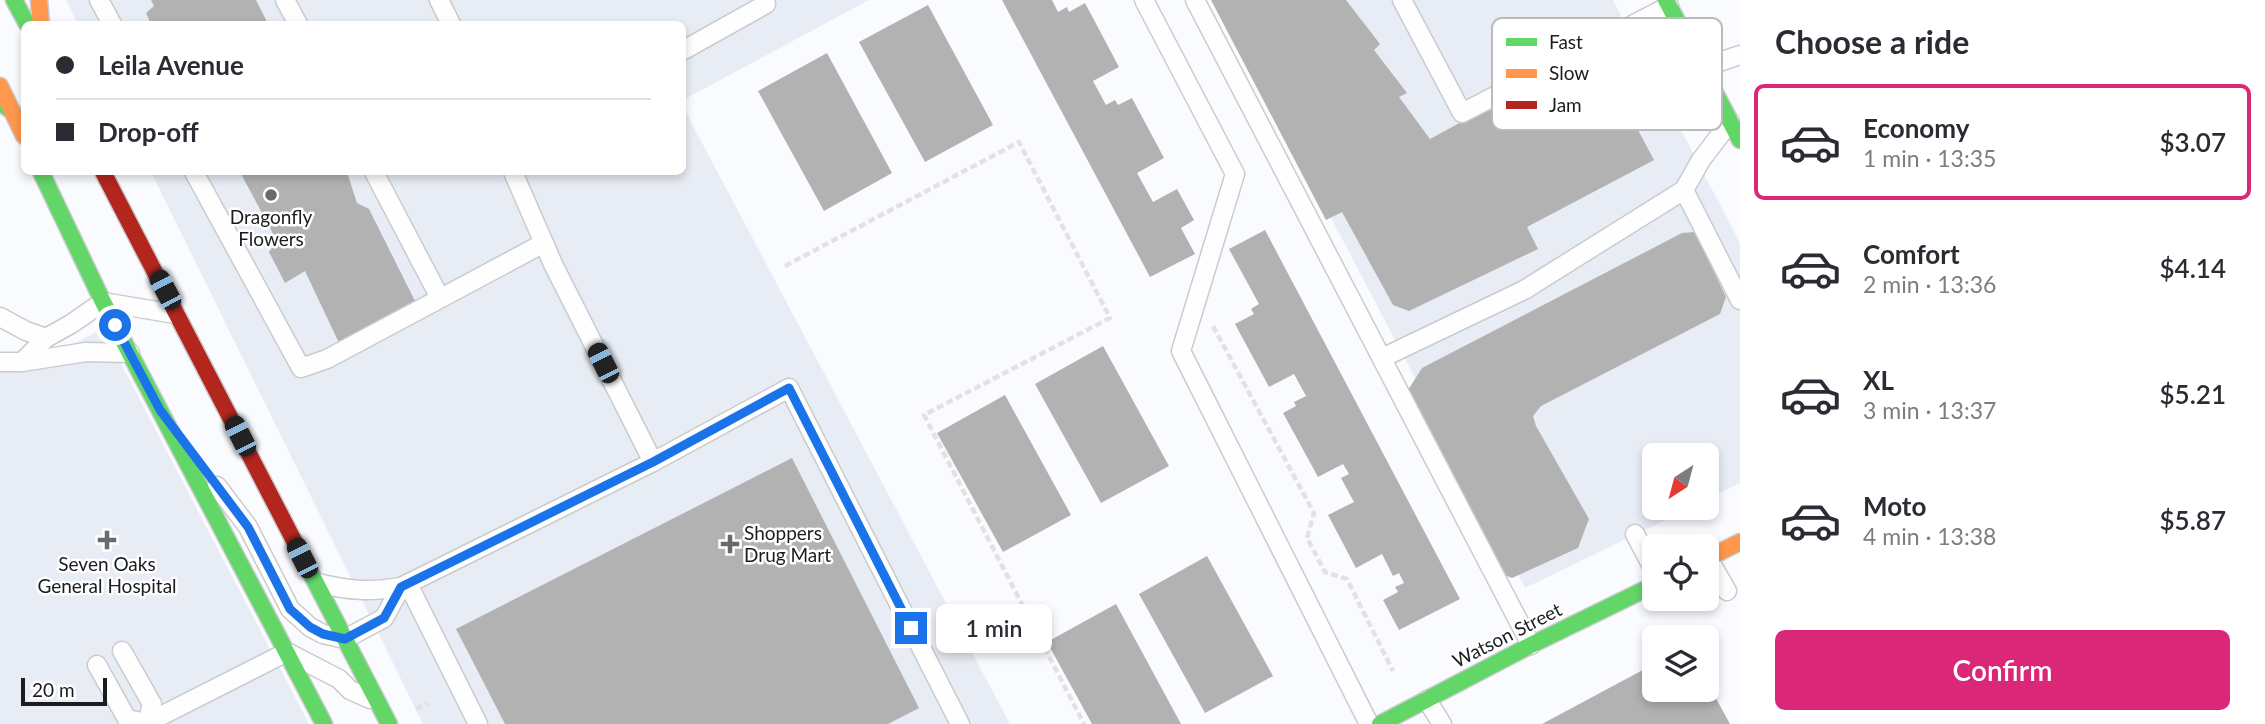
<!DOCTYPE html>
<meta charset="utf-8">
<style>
body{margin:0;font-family:Lato,sans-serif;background:#f2f2f3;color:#2b2b33;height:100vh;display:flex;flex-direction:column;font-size:26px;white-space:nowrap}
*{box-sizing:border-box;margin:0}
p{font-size:23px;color:#7c7c81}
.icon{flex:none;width:38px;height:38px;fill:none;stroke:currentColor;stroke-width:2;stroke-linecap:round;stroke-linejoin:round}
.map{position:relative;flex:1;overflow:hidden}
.drawer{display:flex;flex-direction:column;background:#fff;width:525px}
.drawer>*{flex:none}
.top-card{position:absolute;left:21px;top:21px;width:665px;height:154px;border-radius:10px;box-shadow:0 4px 10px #0003;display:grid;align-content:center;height:154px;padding:0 35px;background:#fff}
.needle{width:46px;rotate:216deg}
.tools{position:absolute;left:1642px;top:443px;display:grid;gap:14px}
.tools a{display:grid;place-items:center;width:77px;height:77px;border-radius:10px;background:#fff;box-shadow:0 4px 10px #0003;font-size:35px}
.scale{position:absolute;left:21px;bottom:18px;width:86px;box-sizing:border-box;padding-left:7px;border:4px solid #1b1c1e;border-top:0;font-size:19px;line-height:24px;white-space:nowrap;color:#1b1c1e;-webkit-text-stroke:5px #fff;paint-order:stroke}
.end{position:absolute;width:32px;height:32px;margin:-16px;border:9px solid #1a73e8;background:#fff;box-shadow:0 0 0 4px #fff}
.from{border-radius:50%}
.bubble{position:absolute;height:49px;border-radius:10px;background:#fff;box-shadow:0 4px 10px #0003;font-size:23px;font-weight:600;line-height:49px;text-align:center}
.car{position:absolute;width:21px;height:42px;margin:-21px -10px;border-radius:9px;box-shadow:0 0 5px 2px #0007;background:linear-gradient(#222 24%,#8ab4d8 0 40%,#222 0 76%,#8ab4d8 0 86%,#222 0)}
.top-card b{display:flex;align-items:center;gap:24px;height:66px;font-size:26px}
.top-card b+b{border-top:2px solid #e1e1e2}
.top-card i{width:18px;height:18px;background:#2b2b33}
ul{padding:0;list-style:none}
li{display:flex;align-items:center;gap:21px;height:116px;margin:0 14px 10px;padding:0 21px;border:4px solid transparent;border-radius:10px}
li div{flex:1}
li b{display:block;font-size:26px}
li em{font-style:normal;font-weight:600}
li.selected{border-color:#db2777}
li>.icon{width:63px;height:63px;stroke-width:1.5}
h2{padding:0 35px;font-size:32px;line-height:84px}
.button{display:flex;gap:14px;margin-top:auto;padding:14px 35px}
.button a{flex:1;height:80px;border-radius:10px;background:#db2777;color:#fff;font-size:28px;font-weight:600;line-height:80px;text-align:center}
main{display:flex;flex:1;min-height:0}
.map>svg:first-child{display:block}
.built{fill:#e8ecf4}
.building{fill:#b2b2b3}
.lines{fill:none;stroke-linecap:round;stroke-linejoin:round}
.lane-casing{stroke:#c9cbcd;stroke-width:21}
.fast-casing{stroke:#c9cbcd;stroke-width:19}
.slow-casing{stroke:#c9cbcd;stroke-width:19}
.jam-casing{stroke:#c9cbcd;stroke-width:19}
.path{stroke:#e2e2e3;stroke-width:4.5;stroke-dasharray:7 3.5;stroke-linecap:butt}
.lane{stroke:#fefeff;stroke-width:18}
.fast{stroke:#63d668;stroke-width:16}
.slow{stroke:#ff974d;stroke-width:16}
.jam{stroke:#b3261e;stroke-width:16}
.route{stroke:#1a73e8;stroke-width:9}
.poi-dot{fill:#696a6c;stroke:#fff;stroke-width:2.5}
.labels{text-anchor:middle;stroke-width:5;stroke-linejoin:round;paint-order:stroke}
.poi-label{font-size:19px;fill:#1b1c1e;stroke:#fff}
.street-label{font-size:19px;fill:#1b1c1e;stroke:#fff}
.key{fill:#fff;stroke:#bbbbbc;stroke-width:2}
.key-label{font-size:19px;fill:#1b1c1e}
</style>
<main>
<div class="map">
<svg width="1740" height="724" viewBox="0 0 1740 724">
<rect width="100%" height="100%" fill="#f9fbfe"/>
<!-- built -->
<g class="built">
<path d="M66,0h803l-186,100 -1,-76h-604z"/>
<path d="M1217,0h396l127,243v240l-34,17v-45h-52v53h36l-165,80z"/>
<path d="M683,107l327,617h-587l-272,-552h531z"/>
<path d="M103,329l206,395h-309v-368l52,-2z"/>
</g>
<!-- building -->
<g class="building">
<path d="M151,0h105l12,24h-117l-5,-11 8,-7z"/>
<path d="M1002,0h50l6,12 9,-5 2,5 16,-9 34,64 -26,14 13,24 9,-5 3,5 14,-7 32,60 -27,15 16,29 24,-13 17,31 -13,8 14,26 -45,23z"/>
<path d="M1211,0h135l34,44 -6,6 33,43 -8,4 31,42 116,-63 9,18 49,-28 50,94 -127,67 11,22 -129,62 -16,-6 -51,-93 -16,8z"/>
<path d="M928,5l65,120 -68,37 -66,-120z"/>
<path d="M827,53l65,120 -68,38 -66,-120z"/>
<path d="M240,172h107l10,31 12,6 48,96 -78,38 -34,-72 -20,12 -16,-31 8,-11z"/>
<path d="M1265,230l195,369 -61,31 -16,-30 15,-8 -3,-5 9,-4 -5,-10 -6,3 -11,-22 -26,14 -28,-53 26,-13 -13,-24 8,-4 -6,-10 -25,13 -35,-64 13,-7 -2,-4 12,-6 -12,-22 -25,13 -34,-63 19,-10 -3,-5 8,-5 -30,-55z"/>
<path d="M1695,232l31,65 -6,17 -179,92 -8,10 3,10 53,93 -11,29 -66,30 -8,-3 -96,-185 14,-22 260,-135z"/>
<path d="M1103,346l66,120 -68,37 -66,-119z"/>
<path d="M1005,395l66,120 -68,37 -66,-119z"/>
<path d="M792,458l127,250 -31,16h-383l-49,-95z"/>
<path d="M1207,556l66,120 -68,37 -66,-119z"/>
<path d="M1116,604l65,120h-89l-45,-82z"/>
<path d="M1654,664v26h52v-10l24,44h-188z"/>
</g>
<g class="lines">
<!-- lane casing -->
<g class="lane-casing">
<g id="lane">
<path d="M99,0l13,24"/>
<path d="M285,0l13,24"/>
<path d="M439,0l12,24"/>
<path d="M1144,0l91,174 -54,177 188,373"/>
<path d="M1195,0l336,645"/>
<path d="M1402,0l60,113 207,-107"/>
<path d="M682,51l84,-47"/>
<path d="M1702,68l38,-13"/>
<path d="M194,172l107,196 26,-9 217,-116"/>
<path d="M374,172l66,126"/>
<path d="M1684,190l56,110"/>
<path d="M0,317l26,14 20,7"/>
<path d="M1382,358l142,-68 160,-100 17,-30 29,-38"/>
<path d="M0,362h22l64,-10 44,1"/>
<path d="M22,362l24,-24 25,-14 32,-22 72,12"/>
<path d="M653,462l136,-74 171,336"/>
<path d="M217,486l31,41 42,82 20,18 13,7 22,5 39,-21 17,-31"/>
<path d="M1635,534l19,36"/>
<path d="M1708,558l19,33"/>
<path d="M318,583c32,8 52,9 83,4l252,-125 -100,-198 -40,-92"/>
<path d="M408,584l70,140"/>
<path d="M122,651l30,53 -5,20"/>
<path d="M97,665l30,54 19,4"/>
<path d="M1427,700l15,24"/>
<path d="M145,724l142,-72 52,27 11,11 20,9"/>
</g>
</g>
<!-- fast casing -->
<g class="fast-casing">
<g id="fast">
<path d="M14,0l13,24"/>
<path d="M1666,0l74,140"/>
<path d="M0,102l13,10"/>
<path d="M41,172l62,130 221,422"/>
<path d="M305,562l84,162"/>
<path d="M1380,724l151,-79 123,-60"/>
</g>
</g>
<!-- slow casing -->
<g class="slow-casing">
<g id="slow">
<path d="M39,0l2,24"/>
<path d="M0,86l24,50"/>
<path d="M1706,559l34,-17"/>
</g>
</g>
<!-- jam casing -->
<g class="jam-casing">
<path id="jam" d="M103,172l202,390"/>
</g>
<!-- path -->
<g class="path">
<path d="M785,266l234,-124 91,176 -186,97 160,309"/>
<path d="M1213,326l101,187 -7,25 18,34 22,7 46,92"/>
<path d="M416,709l12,-6"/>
</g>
<!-- lane -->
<use href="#lane" class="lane"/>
<!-- fast -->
<use href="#fast" class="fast"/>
<!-- slow -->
<use href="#slow" class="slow"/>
<!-- jam -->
<use href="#jam" class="jam"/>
</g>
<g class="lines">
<!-- route -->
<path class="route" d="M115,325l45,85 88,117 42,82 20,18 13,7 22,5 39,-21 17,-31 252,-125 136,-74 122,240"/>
</g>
<!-- markers -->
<g class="poi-dot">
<circle cx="271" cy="195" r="7"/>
<path d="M103.5 529.5h7v7h7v7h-7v7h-7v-7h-7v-7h7z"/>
<path d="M726.5 533.5h7v7h7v7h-7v7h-7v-7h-7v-7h7z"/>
</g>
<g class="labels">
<!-- poi labels -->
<g class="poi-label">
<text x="271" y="224">Dragonfly<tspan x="271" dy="22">Flowers</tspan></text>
<text x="744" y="540" text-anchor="start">Shoppers<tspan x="744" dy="22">Drug Mart</tspan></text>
<text x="107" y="571">Seven Oaks<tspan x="107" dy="22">General Hospital</tspan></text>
</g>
<!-- street labels -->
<g class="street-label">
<text transform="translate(1507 635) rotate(-27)" y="7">Watson Street</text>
</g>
</g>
<!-- legend -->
<rect x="1492" y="18" width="230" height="112" rx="10" class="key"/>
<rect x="1506" y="38" width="31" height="8" fill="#63d668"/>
<rect x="1506" y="69" width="31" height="9" fill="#ff974d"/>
<rect x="1506" y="101" width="31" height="8" fill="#b3261e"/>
<g class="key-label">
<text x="1549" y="49">Fast</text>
<text x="1549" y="80">Slow</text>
<text x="1549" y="112">Jam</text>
</g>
</svg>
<div class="tools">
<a><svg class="needle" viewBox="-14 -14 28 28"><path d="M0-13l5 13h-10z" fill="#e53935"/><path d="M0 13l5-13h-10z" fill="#7c7c81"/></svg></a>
<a><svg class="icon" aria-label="locate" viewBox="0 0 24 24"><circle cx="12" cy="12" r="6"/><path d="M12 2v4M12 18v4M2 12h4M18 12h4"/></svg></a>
<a><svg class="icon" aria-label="layers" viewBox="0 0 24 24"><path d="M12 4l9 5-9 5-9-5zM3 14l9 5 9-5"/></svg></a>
</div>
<div class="scale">20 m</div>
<i class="end from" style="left:115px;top:325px"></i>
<i class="end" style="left:911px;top:628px"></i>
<div class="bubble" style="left:936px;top:604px;width:116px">1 min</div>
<i class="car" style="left:165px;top:290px;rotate:332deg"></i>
<i class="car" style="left:603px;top:363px;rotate:333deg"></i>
<i class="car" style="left:240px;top:436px;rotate:333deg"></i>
<i class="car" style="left:302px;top:558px;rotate:333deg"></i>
<div class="top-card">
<b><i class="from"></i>Leila Avenue</b>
<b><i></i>Drop-off</b>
</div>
</div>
<section class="drawer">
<h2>Choose a ride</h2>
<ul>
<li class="selected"><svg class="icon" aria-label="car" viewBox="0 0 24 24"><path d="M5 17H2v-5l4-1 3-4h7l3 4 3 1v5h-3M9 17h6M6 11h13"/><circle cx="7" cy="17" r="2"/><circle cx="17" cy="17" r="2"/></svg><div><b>Economy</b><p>1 min · 13:35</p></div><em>$3.07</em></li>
<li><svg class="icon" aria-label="car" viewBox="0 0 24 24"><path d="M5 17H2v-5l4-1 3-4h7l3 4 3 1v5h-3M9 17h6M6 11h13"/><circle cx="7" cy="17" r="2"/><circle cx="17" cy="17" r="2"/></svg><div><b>Comfort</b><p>2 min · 13:36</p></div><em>$4.14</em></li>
<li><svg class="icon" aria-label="car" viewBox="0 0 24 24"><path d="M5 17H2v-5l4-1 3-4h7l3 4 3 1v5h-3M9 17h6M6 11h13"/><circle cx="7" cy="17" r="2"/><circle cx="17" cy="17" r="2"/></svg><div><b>XL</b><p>3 min · 13:37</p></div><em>$5.21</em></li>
<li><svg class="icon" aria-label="car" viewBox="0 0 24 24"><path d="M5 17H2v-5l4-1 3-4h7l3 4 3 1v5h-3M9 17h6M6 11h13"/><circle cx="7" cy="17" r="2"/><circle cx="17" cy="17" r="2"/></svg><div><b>Moto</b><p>4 min · 13:38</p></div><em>$5.87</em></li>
</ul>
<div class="button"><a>Confirm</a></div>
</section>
</main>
